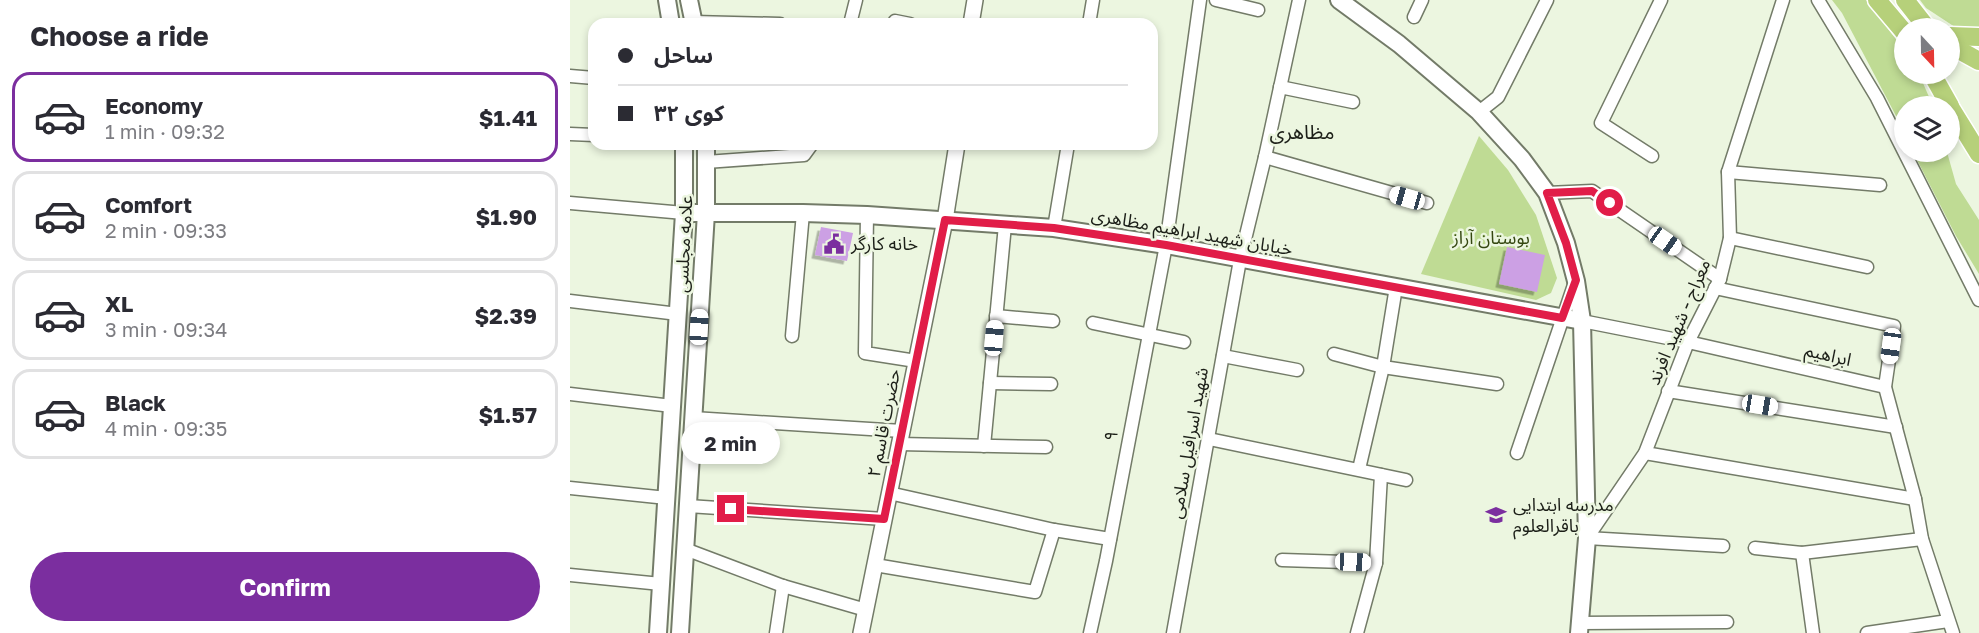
<!DOCTYPE html>
<meta charset="utf-8">
<style>
body{margin:0;font-family:"Golos Text","Noto Sans Arabic",sans-serif;background:#f2f2f3;color:#2b2b33;height:100vh;display:flex;flex-direction:column;font-size:22px;white-space:nowrap}
*{box-sizing:border-box;margin:0}
p{font-size:20px;color:#7c7c81}
.icon{flex:none;width:33px;height:33px;fill:none;stroke:currentColor;stroke-width:2;stroke-linecap:round;stroke-linejoin:round}
.map{position:relative;flex:1;overflow:hidden}
.details{display:flex;flex-direction:column;background:#fff;width:570px}
.details>*{flex:none}
.top-card{position:absolute;left:18px;top:18px;width:570px;height:132px;border-radius:18px;box-shadow:0 3px 9px #0003;display:grid;align-content:center;height:132px;padding:0 30px;background:#fff}
.needle{width:39px;rotate:158deg}
.fabs{position:absolute;left:1324px;top:18px;display:grid;gap:12px}
.fabs a{display:grid;place-items:center;width:66px;height:66px;border-radius:50%;background:#fff;box-shadow:0 3px 9px #0003;font-size:30px}
.end{position:absolute;width:27px;height:27px;margin:-14px;border:8px solid #e11d48;background:#fff;box-shadow:0 0 0 3px #fff}
.from{border-radius:50%}
.bubble{position:absolute;height:42px;border-radius:21px;background:#fff;box-shadow:0 3px 9px #0003;font-size:20px;font-weight:700;line-height:42px;text-align:center}
.car{position:absolute;width:18px;height:36px;margin:-18px -9px;border-radius:8px;box-shadow:0 0 4px 2px #0007;background:linear-gradient(#fff 24%,#345 0 40%,#fff 0 76%,#345 0 86%,#fff 0)}
.top-card b{display:flex;align-items:center;gap:21px;height:57px;font-size:22px}
.top-card b+b{border-top:2px solid #e1e1e2}
.top-card i{width:15px;height:15px;background:#2b2b33}
ul{padding:0;list-style:none}
li{display:flex;align-items:center;gap:18px;height:90px;margin:0 12px 9px;padding:0 18px;border:3px solid #e1e1e2;border-radius:18px}
li div{flex:1}
li b{display:block;font-size:22px}
li em{font-style:normal;font-weight:700}
li.on{border-color:#7b2e9f}
li>.icon{width:54px;height:54px;stroke-width:1.5}
h2{padding:0 30px;font-size:27px;line-height:72px}
.cta{display:flex;gap:12px;margin-top:auto;padding:12px 30px}
.cta a{flex:1;height:69px;border-radius:36px;background:#7b2e9f;color:#fff;font-size:24px;font-weight:700;line-height:69px;text-align:center}
main{display:flex;flex:1;min-height:0}
.map>svg:first-child{display:block}
.green{fill:#bfdb94}
.building{fill:#cca0e4;filter:url(#shadow)}
.lines{fill:none;stroke-linecap:round;stroke-linejoin:round}
.minor-casing{stroke:#737b68;stroke-width:15}
.tertiary-casing{stroke:#737b68;stroke-width:18}
.secondary-casing{stroke:#737b68;stroke-width:20}
.primary-casing{stroke:#fff;stroke-width:21}
.minor{stroke:#fff;stroke-width:12}
.tertiary{stroke:#fff;stroke-width:15}
.secondary{stroke:#fff;stroke-width:16}
.primary{stroke:#b6d07a;stroke-width:18}
.route{stroke:#e11d48;stroke-width:8}
.labels{text-anchor:middle;stroke-width:5;stroke-linejoin:round;paint-order:stroke}
.street-label{font-size:18px;fill:#1c1f18;stroke:#ecf6e0}
.park-label{font-size:18px;fill:#344710;stroke:#ecf6e0}
.poi-label{font-size:18px;fill:#1c1f18;stroke:#ecf6e0;text-anchor:start}
.neighbourhood-label{font-size:20px;fill:#1c1f18;stroke:#ecf6e0}
</style>
<main>
<section class="details">
<h2>Choose a ride</h2>
<ul>
<li class="on"><svg class="icon" aria-label="car" viewBox="0 0 24 24"><path d="M5 17H2v-5l4-1 3-4h7l3 4 3 1v5h-3M9 17h6M6 11h13"/><circle cx="7" cy="17" r="2"/><circle cx="17" cy="17" r="2"/></svg><div><b>Economy</b><p>1 min · 09:32</p></div><em>$1.41</em></li>
<li><svg class="icon" aria-label="car" viewBox="0 0 24 24"><path d="M5 17H2v-5l4-1 3-4h7l3 4 3 1v5h-3M9 17h6M6 11h13"/><circle cx="7" cy="17" r="2"/><circle cx="17" cy="17" r="2"/></svg><div><b>Comfort</b><p>2 min · 09:33</p></div><em>$1.90</em></li>
<li><svg class="icon" aria-label="car" viewBox="0 0 24 24"><path d="M5 17H2v-5l4-1 3-4h7l3 4 3 1v5h-3M9 17h6M6 11h13"/><circle cx="7" cy="17" r="2"/><circle cx="17" cy="17" r="2"/></svg><div><b>XL</b><p>3 min · 09:34</p></div><em>$2.39</em></li>
<li><svg class="icon" aria-label="car" viewBox="0 0 24 24"><path d="M5 17H2v-5l4-1 3-4h7l3 4 3 1v5h-3M9 17h6M6 11h13"/><circle cx="7" cy="17" r="2"/><circle cx="17" cy="17" r="2"/></svg><div><b>Black</b><p>4 min · 09:35</p></div><em>$1.57</em></li>
</ul>
<div class="cta"><a>Confirm</a></div>
</section>
<div class="map">
<svg width="1409" height="633" viewBox="0 0 1409 633">
<defs>
<filter id="shadow"><feDropShadow dx="-3.5" dy="3.5" stdDeviation="0" flood-color="#0004"/></filter>
</defs>
<rect width="100%" height="100%" fill="#ecf6e0"/>
<!-- green -->
<g class="green">
<path d="M1262,0h34l39,51v23h14l14,32h-28v27l-63,-120z"/>
<path d="M1350,0h59v29l-24,-2 -29,-19z"/>
<path d="M909,136l29,34 28,45 21,63 -6,15 -15,7 -115,-26z"/>
<path d="M1343,152h34l9,32 23,36v54l-23,-38z"/>
</g>
<!-- building -->
<g class="building">
<path d="M251,227l32,6 -6,28 -32,-6z"/>
<path d="M937,247l38,8 -8,37 -38,-8z"/>
</g>
<g class="lines">
<!-- minor casing -->
<g class="minor-casing">
<g id="minor">
<path d="M646,0l42,10"/>
<path d="M1248,0l59,98 102,202"/>
<path d="M844,17l8,-17"/>
<path d="M325,21l15,3"/>
<path d="M123,22l87,2"/>
<path d="M280,24l6,-24"/>
<path d="M519,24l4,-24"/>
<path d="M0,76l24,2"/>
<path d="M710,87l73,15"/>
<path d="M909,112l19,-15 49,-97"/>
<path d="M0,134l24,1"/>
<path d="M1082,156l-51,-33 60,-123"/>
<path d="M695,157l162,46"/>
<path d="M136,162l98,-7 8,-11"/>
<path d="M1158,172l152,13"/>
<path d="M977,193l45,-2 128,88"/>
<path d="M0,203l114,10"/>
<path d="M297,215l-2,138 51,8"/>
<path d="M484,228l14,-84"/>
<path d="M1160,238l137,29"/>
<path d="M1145,288l179,38 -9,61 30,112 7,40 31,94"/>
<path d="M0,301l108,13"/>
<path d="M426,316l57,5"/>
<path d="M1012,321l106,21 197,45"/>
<path d="M523,323l91,19"/>
<path d="M222,336l11,-123"/>
<path d="M764,354l49,13 114,17"/>
<path d="M653,356l74,14"/>
<path d="M420,383l61,1"/>
<path d="M1098,391l228,36"/>
<path d="M0,394l102,12"/>
<path d="M123,418l209,13"/>
<path d="M639,439l197,41"/>
<path d="M329,444l147,3"/>
<path d="M414,446l21,-221"/>
<path d="M947,453l58,-171"/>
<path d="M1075,453l270,46"/>
<path d="M789,469l24,-102 13,-80"/>
<path d="M0,488l97,10"/>
<path d="M319,493l165,37 56,9"/>
<path d="M118,506l196,13"/>
<path d="M1017,538l58,-85 43,-111 32,-63 10,-41 -2,-66 55,-172"/>
<path d="M1017,538l136,8"/>
<path d="M1185,548l47,5 120,-14"/>
<path d="M115,549l98,37 83,24"/>
<path d="M1232,553l11,80"/>
<path d="M712,560l94,3"/>
<path d="M305,565l160,27 19,-62"/>
<path d="M0,575l91,9"/>
<path d="M1010,623l147,-1"/>
<path d="M206,633l7,-47"/>
<path d="M520,633l16,-72 60,-316 34,-245"/>
<path d="M603,633l67,-373 25,-103 34,-157"/>
<path d="M787,633l19,-70 5,-88"/>
<path d="M1297,633l81,-12"/>
</g>
</g>
<!-- tertiary casing -->
<g class="tertiary-casing">
<g id="tertiary">
<path d="M401,24l4,-24"/>
<path d="M291,633l84,-413 12,-76"/>
</g>
</g>
<!-- secondary casing -->
<g class="secondary-casing">
<g id="secondary">
<path d="M97,0l4,24"/>
<path d="M119,0l5,24"/>
<path d="M769,0l60,44 80,68 43,47 25,34 19,50 10,38 6,40 5,217 -8,95"/>
<path d="M114,213h119l64,2 187,13 112,17 416,76"/>
<path d="M88,633l26,-420v-69"/>
<path d="M110,633l26,-420v-69"/>
</g>
</g>
<!-- primary casing -->
<g class="primary-casing">
<g id="primary">
<path d="M1307,0l28,33"/>
<path d="M1335,0l22,28"/>
<path d="M1380,36l29,1"/>
<path d="M1380,45l29,16"/>
<path d="M1362,74l18,32"/>
<path d="M1380,107l29,47"/>
</g>
</g>
<!-- minor -->
<use href="#minor" class="minor"/>
<!-- tertiary -->
<use href="#tertiary" class="tertiary"/>
<!-- secondary -->
<use href="#secondary" class="secondary"/>
<!-- primary -->
<use href="#primary" class="primary"/>
</g>
<g class="lines">
<!-- route -->
<path class="route" d="M161,509l153,10 61,-299 109,8 112,17 396,73 14,-38 -10,-37 -19,-50 45,-2 18,12"/>
</g>
<!-- icons -->
<defs>
<g id="civic-bare" transform="scale(1.62)"><path d="M-.6-6.5H3V-4.5H.6V-3L4-1V1h2V6H-6V1h2V-1L-.6-3ZM-1.2 2.5V6h2.4V2.5Z" fill="#7b2e9f" stroke="#ecf6e0" stroke-width="2.5" paint-order="stroke"/></g>
<g id="school-bare" transform="scale(1.62)"><path d="M0-5L7-2L0 1L-7-2ZM-4 1L0 2.5L4 1V4Q0 6-4 4Z" fill="#7b2e9f" stroke="#ecf6e0" stroke-width="2.5" paint-order="stroke"/></g>
</defs>
<g fill-rule="evenodd">
<use href="#civic-bare" x="264" y="244"/>
<use href="#school-bare" x="926" y="515"/>
</g>
<g class="labels">
<!-- street labels -->
<g class="street-label">
<text transform="translate(622 232) rotate(10)" y="6">خیابان شهید ابراهیم مظاهری</text>
<text transform="translate(114 244) rotate(-87)" y="6">علامه مجلسی</text>
<text transform="translate(1109 322) rotate(-67)" y="6">معراج - شهید افرند</text>
<text transform="translate(1258 355) rotate(13)" y="6">ابراهیم</text>
<text transform="translate(314 423) rotate(-79)" y="6">۲ حضرت قاسم</text>
<text transform="translate(541 436) rotate(-79)" y="6">۹</text>
<text transform="translate(619 443) rotate(-80)" y="6">شهید اسرافیل سلامی</text>
</g>
<!-- park labels -->
<g class="park-label">
<text x="921" y="244">بوستان آراز</text>
</g>
<!-- poi labels -->
<g class="poi-label">
<text x="281" y="250">خانه کارگر</text>
<text x="943" y="511">مدرسه ابتدایی<tspan x="943" dy="21">باقرالعلوم</tspan></text>
</g>
<!-- neighbourhood labels -->
<g class="neighbourhood-label">
<text x="732" y="139">مظاهری</text>
</g>
</g>
</svg>
<div class="fabs">
<a><svg class="needle" viewBox="-14 -14 28 28"><path d="M0-13l5 13h-10z" fill="#e53935"/><path d="M0 13l5-13h-10z" fill="#7c7c81"/></svg></a>
<a><svg class="icon" aria-label="layers" viewBox="0 0 24 24"><path d="M12 4l9 5-9 5-9-5zM3 14l9 5 9-5"/></svg></a>
</div>
<i class="end from" style="left:1040px;top:203px"></i>
<i class="end" style="left:161px;top:509px"></i>
<div class="bubble" style="left:111px;top:422px;width:99px">2 min</div>
<i class="car" style="left:837px;top:198px;rotate:286deg"></i>
<i class="car" style="left:1095px;top:241px;rotate:125deg"></i>
<i class="car" style="left:129px;top:327px;rotate:3deg"></i>
<i class="car" style="left:424px;top:338px;rotate:5deg"></i>
<i class="car" style="left:1321px;top:346px;rotate:188deg"></i>
<i class="car" style="left:1190px;top:405px;rotate:99deg"></i>
<i class="car" style="left:783px;top:562px;rotate:92deg"></i>
<div class="top-card">
<b><i class="from"></i>ساحل</b>
<b><i></i>کوی ۳۲</b>
</div>
</div>
</main>
